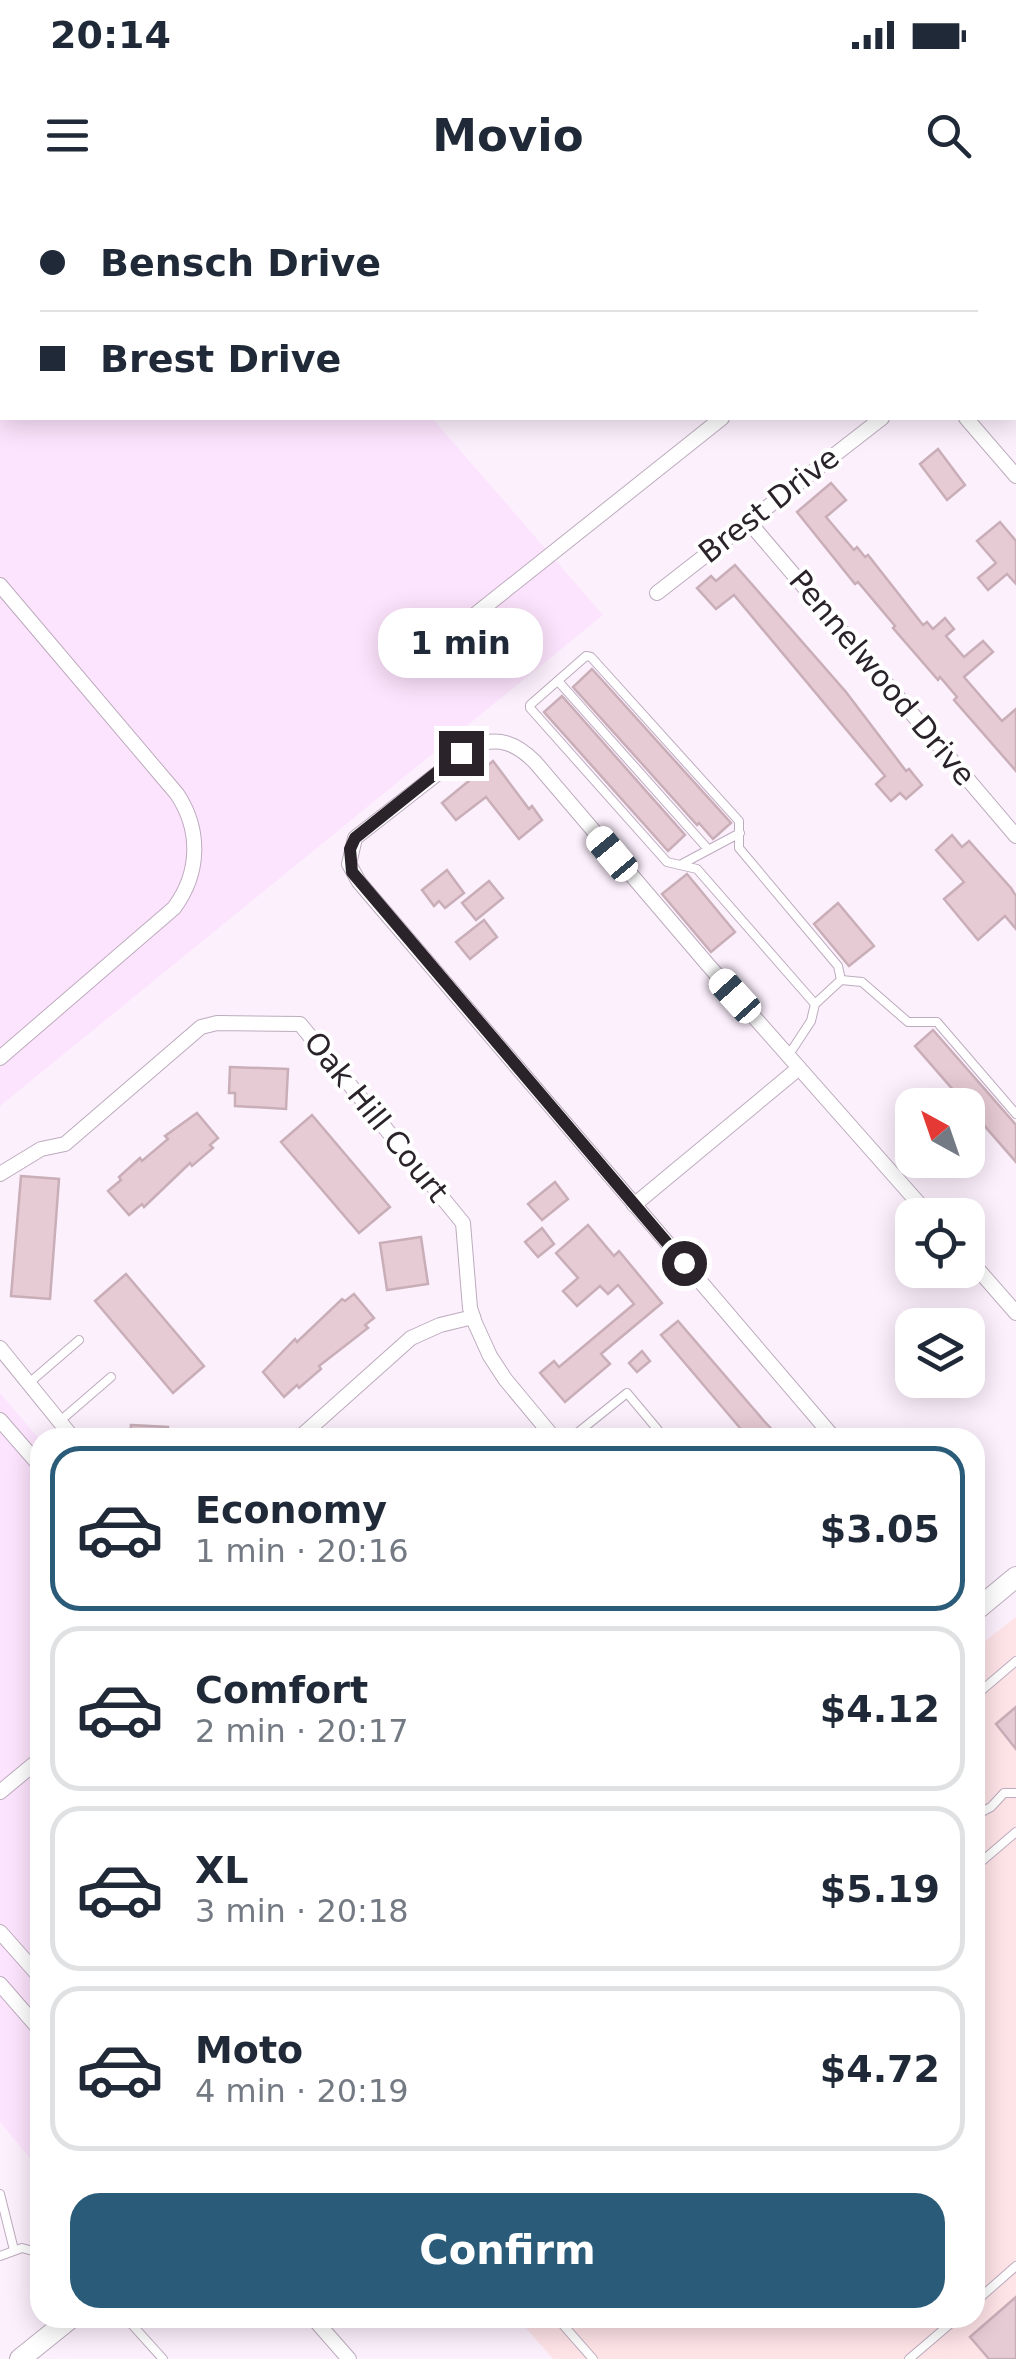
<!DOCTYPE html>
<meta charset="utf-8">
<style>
body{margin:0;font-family:"DejaVu Sans",sans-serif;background:#f6f6f7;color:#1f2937;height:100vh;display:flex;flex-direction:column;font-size:38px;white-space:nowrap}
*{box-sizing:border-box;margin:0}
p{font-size:32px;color:#747a83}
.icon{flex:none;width:55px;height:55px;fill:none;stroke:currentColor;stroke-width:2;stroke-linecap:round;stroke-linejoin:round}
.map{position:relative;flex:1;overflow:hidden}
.sheet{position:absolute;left:30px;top:1228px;width:955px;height:900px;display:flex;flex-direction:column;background:#fff;border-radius:30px;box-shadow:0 5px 25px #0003}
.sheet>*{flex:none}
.hud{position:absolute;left:0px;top:0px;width:1018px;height:220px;box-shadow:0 5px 25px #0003;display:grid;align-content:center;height:220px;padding:0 40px;background:#fff}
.needle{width:65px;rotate:320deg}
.tools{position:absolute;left:895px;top:888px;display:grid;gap:20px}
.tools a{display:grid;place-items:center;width:90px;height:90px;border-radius:20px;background:#fff;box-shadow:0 5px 25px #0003;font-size:50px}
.end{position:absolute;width:45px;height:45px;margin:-22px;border:12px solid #2a232a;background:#fff;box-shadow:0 0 0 5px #fff}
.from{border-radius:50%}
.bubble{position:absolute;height:70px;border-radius:30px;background:#fff;box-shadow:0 5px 25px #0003;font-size:32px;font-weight:600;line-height:70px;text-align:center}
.car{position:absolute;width:30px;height:60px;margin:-30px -15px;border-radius:12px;box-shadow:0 0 8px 2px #0007;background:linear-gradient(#fff 24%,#345 0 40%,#fff 0 76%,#345 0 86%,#fff 0)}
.hud b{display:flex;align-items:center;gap:35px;height:95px;font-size:38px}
.hud b+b{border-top:2px solid #e0e1e3}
.hud i{width:25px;height:25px;background:#1f2937}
ul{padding:18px 0 0;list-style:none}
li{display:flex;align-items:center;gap:30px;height:165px;margin:0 20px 15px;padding:0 20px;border:5px solid #e0e1e3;border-radius:30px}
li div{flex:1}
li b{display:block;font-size:38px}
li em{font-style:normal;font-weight:600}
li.selected{border-color:#2a5c7a}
li>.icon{width:90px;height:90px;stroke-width:1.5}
.button{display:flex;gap:20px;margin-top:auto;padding:20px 40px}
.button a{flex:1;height:115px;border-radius:30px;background:#2a5c7a;color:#fff;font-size:40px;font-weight:600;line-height:115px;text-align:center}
.status{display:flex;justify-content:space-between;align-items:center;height:70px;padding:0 50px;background:#fff;direction:ltr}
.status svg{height:28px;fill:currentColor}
header{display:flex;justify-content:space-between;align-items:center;height:130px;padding:0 40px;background:#fff;font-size:45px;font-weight:600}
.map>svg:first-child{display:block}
.commercial{fill:#fee3e7}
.built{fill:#fde4fe}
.building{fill:#e6cad4;stroke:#c9aeb8;stroke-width:2.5}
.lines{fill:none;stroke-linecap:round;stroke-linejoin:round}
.service-casing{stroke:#bdabbe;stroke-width:10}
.minor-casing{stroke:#bdabbe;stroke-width:16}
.secondary-casing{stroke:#bdabbe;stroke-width:22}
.service{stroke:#fff;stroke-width:8}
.minor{stroke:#fff;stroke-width:14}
.secondary{stroke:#fff;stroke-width:20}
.route{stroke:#2a232a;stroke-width:12}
.labels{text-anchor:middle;stroke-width:8;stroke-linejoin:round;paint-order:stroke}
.street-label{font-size:30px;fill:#2a232a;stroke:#fff}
</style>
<div class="status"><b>20:14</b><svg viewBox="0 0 49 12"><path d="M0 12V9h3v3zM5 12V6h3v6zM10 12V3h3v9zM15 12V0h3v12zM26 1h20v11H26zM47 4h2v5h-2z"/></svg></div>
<header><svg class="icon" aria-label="menu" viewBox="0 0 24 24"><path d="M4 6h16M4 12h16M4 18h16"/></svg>Movio<svg class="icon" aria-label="search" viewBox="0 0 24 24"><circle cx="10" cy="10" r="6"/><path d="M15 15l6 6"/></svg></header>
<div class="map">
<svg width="1016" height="2159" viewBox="0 0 1016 2159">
<rect width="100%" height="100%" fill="#fcf0fd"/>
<!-- commercial -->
<path class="commercial" d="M1016,1417v742h-463l-36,-41h458v-669z"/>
<!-- built -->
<g class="built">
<path d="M0,0l245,2h-243v216h430l171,197 -603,491z"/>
<path d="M0,1193l40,47v730l-40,-48z"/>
</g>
<!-- building -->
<g class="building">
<path d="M938,249l27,36 -18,15 -27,-36z"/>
<path d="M831,283l15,17 -20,17 28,33 3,-3 8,10 3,-2 55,70 4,-3 6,7 12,-11 9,11 -8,7 18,21 19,-16 10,11 -29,25 38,44 14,-12v62l-62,-71 3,-3 -17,-20 -2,3 -45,-52 2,-2 -37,-44 -3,2 -58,-72z"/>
<path d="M1000,322l16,19v43l-9,-10 -19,16 -10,-12 18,-15 -19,-22z"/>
<path d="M735,365l111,127 60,79 3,-2 13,16 -16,14 -6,-6 -9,8 -15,-17 9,-8 -151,-181 -18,14 -19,-21 14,-12 5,5z"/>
<path d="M592,469l139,154 -18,16 -14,-16 -2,2 -124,-138z"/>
<path d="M562,496l123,139 -17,16 -124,-139z"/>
<path d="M493,561l36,48 3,-3 10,14 -23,19 -33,-42 -30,23 -14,-17z"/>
<path d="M952,635l10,12 7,-6 42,47 5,8v33l-11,-13 -27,24 -34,-41 20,-17 -28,-32z"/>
<path d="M447,670l17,23 -19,15 -6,-7 -5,5 -12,-16z"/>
<path d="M687,674l48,58 -24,20 -49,-58z"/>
<path d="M489,681l14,17 -27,22 -14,-17z"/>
<path d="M838,703l36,43 -25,20 -35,-42z"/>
<path d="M484,720l13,17 -27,22 -14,-17z"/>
<path d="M933,830l83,95v37l-101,-116z"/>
<path d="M230,867l58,2 -2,40 -51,-3v-13h-6z"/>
<path d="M197,913l21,25 -8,7 3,3 -21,18 -2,-3 -46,44 -2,-3 -13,11 -21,-24 13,-11 -2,-3 21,-19 2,3 26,-22 -3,-3z"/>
<path d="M312,915l78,92 -31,26 -78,-91z"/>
<path d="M21,976l38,3 -9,120 -39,-3z"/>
<path d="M555,982l13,17 -26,21 -14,-16z"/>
<path d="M588,1025l26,31 5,-5 43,52 -61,51 9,10 -45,38 -25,-29 14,-12 5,6 75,-63 -16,-19 -10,9 -8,-8 -23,20 -14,-15 15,-13 -22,-25z"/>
<path d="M542,1028l12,16 -16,13 -13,-15z"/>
<path d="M421,1037l7,47 -41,6 -7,-47z"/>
<path d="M126,1074l78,92 -31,27 -78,-92z"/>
<path d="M354,1094l20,24 -9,7 3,3 -49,38 2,3 -22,19 -2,-3 -13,12 -21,-25 32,-33 2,3 45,-43 3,2z"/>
<path d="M678,1121l86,100 16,17h-30l-10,-10 -79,-93z"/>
<path d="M642,1151l8,10 -13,11 -8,-9z"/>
<path d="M131,1225l37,2v11h-38z"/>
<path d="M1016,1507v42l-20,-25z"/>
<path d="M1016,2097v62h-27l-19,-22z"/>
</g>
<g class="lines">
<!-- service casing -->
<g class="service-casing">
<g id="service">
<path d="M558,481l149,167"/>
<path d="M680,665l60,-32"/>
<path d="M841,780l21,2 46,40h29l79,92"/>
<path d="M788,856l23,-35 4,-17 -118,-135 -30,-7 -137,-154v-3l56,-49 5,1 148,164v27l99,118 3,14 -26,24"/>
<path d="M29,1183l50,-43"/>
<path d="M60,1221l51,-44"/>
<path d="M571,1238l56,-45 31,37 -10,8"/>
<path d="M975,1496l41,-35"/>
<path d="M975,1612l3,2 13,-7 13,-14h12"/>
<path d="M975,1667l41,-35"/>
<path d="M0,1994l14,56"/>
<path d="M0,2056l22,-8 18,5"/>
<path d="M975,2102l41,-36"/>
<path d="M126,2118l37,41"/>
<path d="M557,2118l36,41"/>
<path d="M909,2159l48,-41"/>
</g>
</g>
<!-- minor casing -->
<g class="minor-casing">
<g id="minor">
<path d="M755,0l2,2"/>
<path d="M769,0l3,2"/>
<path d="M1015,112l1,-1"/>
<path d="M966,218l50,58"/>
<path d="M748,321l268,315"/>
<path d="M0,385l177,209c24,36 23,79 -3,114l-174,150"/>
<path d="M657,393l225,-175"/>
<path d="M418,460l304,-242"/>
<path d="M0,974l41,-25 24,-5 136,-117 16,-4 83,1 163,199 7,85 5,15 15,33 15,23 49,59"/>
<path d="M634,1005l165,-137"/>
<path d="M968,1058l48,55"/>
<path d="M0,1148l73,90"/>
<path d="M0,1220l40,46"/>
<path d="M299,1238l112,-100 29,-13 33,-8"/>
<path d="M834,1238l-475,-556 -10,-18 6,-26 119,-93c26,-8 42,-2 61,17l174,204 220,249"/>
<path d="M0,1592l40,-33"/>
<path d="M0,1732l40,45"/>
<path d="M0,1784l40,46"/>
<path d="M313,2118l36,41"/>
</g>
</g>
<!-- secondary casing -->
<g class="secondary-casing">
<g id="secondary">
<path d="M975,1411l41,-34"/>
<path d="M20,2159l51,-41"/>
</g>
</g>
<!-- service -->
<use href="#service" class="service"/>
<!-- minor -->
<use href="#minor" class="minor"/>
<!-- secondary -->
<use href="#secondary" class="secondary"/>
</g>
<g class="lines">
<!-- route -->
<path class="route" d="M461,553l-106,85 -5,11 2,23 332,391"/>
</g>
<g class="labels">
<!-- street labels -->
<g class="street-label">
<text transform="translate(769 305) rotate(-38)" y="10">Brest Drive</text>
<text transform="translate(882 478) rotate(50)" y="10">Pennelwood Drive</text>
<text transform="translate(376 917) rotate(51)" y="10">Oak Hill Court</text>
</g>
</g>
</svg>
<div class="tools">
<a><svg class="needle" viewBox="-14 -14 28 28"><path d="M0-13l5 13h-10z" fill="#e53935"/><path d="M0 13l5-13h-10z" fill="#747a83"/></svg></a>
<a><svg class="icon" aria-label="locate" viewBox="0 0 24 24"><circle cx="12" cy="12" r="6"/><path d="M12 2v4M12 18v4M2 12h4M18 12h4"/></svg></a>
<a><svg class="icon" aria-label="layers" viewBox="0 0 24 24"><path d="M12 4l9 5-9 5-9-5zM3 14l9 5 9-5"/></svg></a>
</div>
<i class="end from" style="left:684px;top:1063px"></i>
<i class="end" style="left:461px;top:553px"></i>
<div class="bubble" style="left:378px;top:408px;width:165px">1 min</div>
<i class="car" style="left:612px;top:654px;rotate:320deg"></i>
<i class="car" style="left:735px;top:796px;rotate:318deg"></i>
<div class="hud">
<b><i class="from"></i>Bensch Drive</b>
<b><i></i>Brest Drive</b>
</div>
<section class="sheet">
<ul>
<li class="selected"><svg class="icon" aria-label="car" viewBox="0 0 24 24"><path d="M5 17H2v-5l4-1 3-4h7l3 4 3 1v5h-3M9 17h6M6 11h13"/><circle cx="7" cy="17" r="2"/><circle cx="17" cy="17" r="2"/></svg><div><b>Economy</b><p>1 min · 20:16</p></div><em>$3.05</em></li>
<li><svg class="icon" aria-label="car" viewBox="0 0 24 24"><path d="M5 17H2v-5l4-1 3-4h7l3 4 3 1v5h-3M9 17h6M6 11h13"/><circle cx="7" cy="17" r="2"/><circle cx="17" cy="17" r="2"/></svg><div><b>Comfort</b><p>2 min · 20:17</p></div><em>$4.12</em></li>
<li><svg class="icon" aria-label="car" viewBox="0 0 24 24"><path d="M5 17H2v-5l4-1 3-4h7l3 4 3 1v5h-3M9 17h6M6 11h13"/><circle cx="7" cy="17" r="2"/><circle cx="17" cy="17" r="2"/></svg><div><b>XL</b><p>3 min · 20:18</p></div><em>$5.19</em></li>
<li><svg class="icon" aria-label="car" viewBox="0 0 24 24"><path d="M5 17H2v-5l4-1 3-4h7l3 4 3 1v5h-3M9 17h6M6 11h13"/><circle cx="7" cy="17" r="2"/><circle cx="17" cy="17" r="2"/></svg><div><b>Moto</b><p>4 min · 20:19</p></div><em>$4.72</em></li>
</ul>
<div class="button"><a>Confirm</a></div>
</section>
</div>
